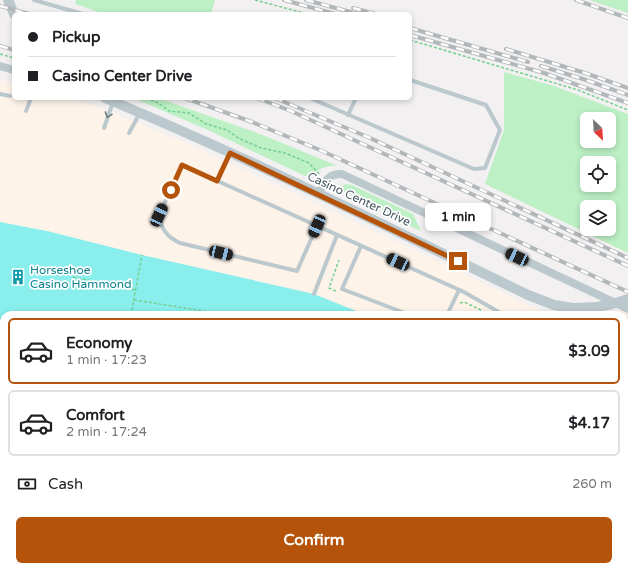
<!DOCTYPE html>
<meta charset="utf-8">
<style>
body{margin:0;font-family:"Varela Round",sans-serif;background:#f2f2f2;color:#202124;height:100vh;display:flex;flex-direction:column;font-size:15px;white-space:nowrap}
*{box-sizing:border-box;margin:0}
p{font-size:13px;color:#757577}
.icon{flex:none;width:22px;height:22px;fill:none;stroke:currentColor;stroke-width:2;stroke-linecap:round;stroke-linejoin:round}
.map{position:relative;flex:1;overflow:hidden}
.side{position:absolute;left:0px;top:311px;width:628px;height:260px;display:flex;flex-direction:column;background:#fff;border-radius:12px 12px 0 0;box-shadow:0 2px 6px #0003}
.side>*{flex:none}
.hud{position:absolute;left:12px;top:12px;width:400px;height:88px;border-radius:6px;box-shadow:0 2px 6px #0003;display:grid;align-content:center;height:88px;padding:0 16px;background:#fff}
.needle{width:26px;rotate:155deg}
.fabs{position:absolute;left:580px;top:112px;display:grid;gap:8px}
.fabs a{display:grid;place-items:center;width:36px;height:36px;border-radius:6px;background:#fff;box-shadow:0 2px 6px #0003;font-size:20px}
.end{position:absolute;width:18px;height:18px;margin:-9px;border:5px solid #b45309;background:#fff;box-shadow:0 0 0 2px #fff}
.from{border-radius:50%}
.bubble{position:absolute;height:28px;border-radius:6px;background:#fff;box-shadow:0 2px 6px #0003;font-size:13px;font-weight:700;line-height:28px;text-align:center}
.car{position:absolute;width:12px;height:24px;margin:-12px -6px;border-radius:5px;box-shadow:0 0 3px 1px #0007;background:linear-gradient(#222 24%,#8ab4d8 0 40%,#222 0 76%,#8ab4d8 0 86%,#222 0)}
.hud b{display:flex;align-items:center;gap:14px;height:38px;font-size:15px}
.hud b+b{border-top:1px solid #e0e0e0}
.hud i{width:10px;height:10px;background:#202124}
ul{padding:7px 0 0;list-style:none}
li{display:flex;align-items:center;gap:12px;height:66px;margin:0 8px 6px;padding:0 8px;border:2px solid #e0e0e0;border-radius:6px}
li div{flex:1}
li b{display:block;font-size:15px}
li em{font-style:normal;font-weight:700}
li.active{border-color:#b45309}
li>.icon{width:36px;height:36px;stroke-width:1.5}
.pay{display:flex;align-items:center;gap:10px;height:44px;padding:0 16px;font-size:15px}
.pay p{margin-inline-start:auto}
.primary-button{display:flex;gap:8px;margin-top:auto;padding:8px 16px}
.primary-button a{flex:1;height:46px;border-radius:6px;background:#b45309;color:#fff;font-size:16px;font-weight:700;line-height:46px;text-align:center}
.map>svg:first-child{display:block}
.commercial{fill:#fdf3e9}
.green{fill:#bdf0c5;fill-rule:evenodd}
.sand{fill:#f3e9e0}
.water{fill:#89eeec}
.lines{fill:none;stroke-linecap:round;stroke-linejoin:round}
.path{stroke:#74cf8e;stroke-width:1.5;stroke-dasharray:3 2;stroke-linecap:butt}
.service{stroke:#bbc8cd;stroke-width:4}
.minor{stroke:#bbc8cd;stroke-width:8}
.tertiary{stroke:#bbc8cd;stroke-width:10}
.rail-casing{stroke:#b2b7ba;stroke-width:4}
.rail{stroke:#fff;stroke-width:2.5;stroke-dasharray:8;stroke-linecap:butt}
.tertiary-bridge{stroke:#bbc8cd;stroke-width:10}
.oneway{stroke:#6a7a7f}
.route{stroke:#b45309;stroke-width:5}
.labels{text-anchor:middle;stroke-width:3.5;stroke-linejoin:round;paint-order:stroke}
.street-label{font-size:12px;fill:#47585e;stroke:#fff}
.culture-label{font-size:12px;fill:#0d838f;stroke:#fff;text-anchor:start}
</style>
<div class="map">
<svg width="628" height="571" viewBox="0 0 628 571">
<rect width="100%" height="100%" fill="#f2f0f0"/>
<!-- commercial -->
<g class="commercial">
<path d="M0,80l14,3v15h53l31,8 91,38 203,95 142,69 23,7h-191l-52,-21 -172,-39 -95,-24 -47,-9z"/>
<path d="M621,310l7,4v68l-4,-2v-65h-19z"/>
</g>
<!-- green -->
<g class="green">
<path d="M76,0h139l-4,14h-106l-30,-10z"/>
<path d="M589,0h39v13z"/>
<path d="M504,72l50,14 74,28v139l-143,-69 19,-54zM587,119h22v22h-22zM587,163h22v22h-22zM587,207h22v22h-22z"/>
<path d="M133,98h25l102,36 78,32c-16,-2 -18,6 -33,10l-97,-46z"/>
<path d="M345,184l7,1 61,29 8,17 -20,-9h-3l-17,-13 -40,-19 2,-4z"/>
<path d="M624,380l4,2v189h-5z"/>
</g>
<!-- sand -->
<path class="sand" d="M624,538l4,2v31l-19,-4h15z"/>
<!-- water -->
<path class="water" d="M0,222l47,9 95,24 172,39 52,21h-362v252h605l14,4h-623z"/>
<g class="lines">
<!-- path -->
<g class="path">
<path d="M255,0l53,14"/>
<path d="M410,40l168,50 50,20"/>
<path d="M0,54l14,4"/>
<path d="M146,98l12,5 11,8 20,2 17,11 21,6 11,8 23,10 24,5 24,10 11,12"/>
<path d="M333,185l5,4"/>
<path d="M73,277l62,13"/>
<path d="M336,291l-7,-3 10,-28"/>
<path d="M134,300l95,15"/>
<path d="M460,303l4,-1 19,9"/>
<path d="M131,315l11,-60"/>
<path d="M624,378l4,2"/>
<path d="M624,525l4,3"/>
<path d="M0,540l4,1"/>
<path d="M85,567l21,4"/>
<path d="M81,571l1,-4"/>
<path d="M470,571l1,-4"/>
</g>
<!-- service -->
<g class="service">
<path d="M34,0l49,14"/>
<path d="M217,14h1"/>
<path d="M0,94l10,2"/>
<path d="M310,98l164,71 11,-1 15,-38 -14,-25 -76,-25"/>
<path d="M26,111l5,-13"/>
<path d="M348,115l8,-17"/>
<path d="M104,128l9,-26"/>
<path d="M129,133l11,-20"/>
<path d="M217,181l13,-28"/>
<path d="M317,226l-20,45 -117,-28c-13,-6 -19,-14 -21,-28l23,-50 282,127 40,23"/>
<path d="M361,246l-19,43 68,26"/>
<path d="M314,294l23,-59"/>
<path d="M447,315l12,-25"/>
<path d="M624,336l4,1"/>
<path d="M624,364l4,2"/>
</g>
<!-- minor -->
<g class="minor">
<path d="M0,66l14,4"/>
<path d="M318,194c7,-11 9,-21 24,-20l286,135"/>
</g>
<!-- tertiary -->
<g class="tertiary">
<path d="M8,0l6,14"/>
<path d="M105,98c144,60 283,129 423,197l26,10 19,3 24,-1"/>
</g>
<!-- rail casing -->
<g class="rail-casing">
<g id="rail">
<path d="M284,0l51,14"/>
<path d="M306,0l52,14"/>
<path d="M576,0l52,18"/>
<path d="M0,6l29,8"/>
<path d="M353,8l23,6"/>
<path d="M410,28l118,34"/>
<path d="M410,35l134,38 84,30"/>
<path d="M0,46l14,4"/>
<path d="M506,49l79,24 43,15"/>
<path d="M541,66l42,13 45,16"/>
<path d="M185,98l67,24 68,28 308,142"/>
<path d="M257,98l34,13 337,155"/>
<path d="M275,98l95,40 258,120"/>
</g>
</g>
<!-- rail -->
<use href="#rail" class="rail"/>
<!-- tertiary-bridge -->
<path class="tertiary-bridge" d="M597,307l15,-3 16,-5"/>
</g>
<!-- one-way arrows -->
<defs><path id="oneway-chevron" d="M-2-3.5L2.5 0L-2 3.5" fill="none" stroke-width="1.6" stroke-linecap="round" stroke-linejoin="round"/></defs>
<use class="oneway" href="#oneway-chevron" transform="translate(108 115) rotate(110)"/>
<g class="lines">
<!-- route -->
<path class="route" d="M171,190l11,-25 35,16 13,-28 228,108"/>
</g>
<!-- icons -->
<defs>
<g id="building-bare" transform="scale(1.2)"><path d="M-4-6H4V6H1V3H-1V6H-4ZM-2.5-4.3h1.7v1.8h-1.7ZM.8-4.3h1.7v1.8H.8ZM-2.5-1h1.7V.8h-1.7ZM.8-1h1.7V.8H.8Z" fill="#0f9aa8" stroke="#fff" stroke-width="2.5" paint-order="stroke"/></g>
</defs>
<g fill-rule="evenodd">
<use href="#building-bare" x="18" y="277"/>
</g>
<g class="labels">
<!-- street labels -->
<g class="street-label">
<text transform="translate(359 199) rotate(25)" y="4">Casino Center Drive</text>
</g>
<!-- culture labels -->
<g class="culture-label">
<text x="30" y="274">Horseshoe<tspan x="30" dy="14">Casino Hammond</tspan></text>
</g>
</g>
</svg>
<div class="fabs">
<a><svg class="needle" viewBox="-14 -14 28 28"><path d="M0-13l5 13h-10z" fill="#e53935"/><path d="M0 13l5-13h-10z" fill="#757577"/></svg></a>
<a><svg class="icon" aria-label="locate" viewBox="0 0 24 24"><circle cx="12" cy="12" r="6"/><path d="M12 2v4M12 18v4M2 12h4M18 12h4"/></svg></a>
<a><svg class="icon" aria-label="layers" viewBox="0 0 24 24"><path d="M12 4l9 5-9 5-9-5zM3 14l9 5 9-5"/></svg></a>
</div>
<i class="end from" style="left:171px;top:190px"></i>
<i class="end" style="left:458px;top:261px"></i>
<div class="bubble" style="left:425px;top:203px;width:66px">1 min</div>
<i class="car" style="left:159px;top:215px;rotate:25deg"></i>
<i class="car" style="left:317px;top:226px;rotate:204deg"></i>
<i class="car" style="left:221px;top:253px;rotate:103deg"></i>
<i class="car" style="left:517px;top:257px;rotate:295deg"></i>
<i class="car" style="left:398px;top:262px;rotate:295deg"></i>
<div class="hud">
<b><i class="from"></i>Pickup</b>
<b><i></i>Casino Center Drive</b>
</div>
<section class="side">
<ul>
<li class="active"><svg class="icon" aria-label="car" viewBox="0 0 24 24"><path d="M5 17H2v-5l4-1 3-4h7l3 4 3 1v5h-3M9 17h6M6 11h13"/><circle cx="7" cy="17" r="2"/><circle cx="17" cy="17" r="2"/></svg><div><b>Economy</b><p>1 min · 17:23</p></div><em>$3.09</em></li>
<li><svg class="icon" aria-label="car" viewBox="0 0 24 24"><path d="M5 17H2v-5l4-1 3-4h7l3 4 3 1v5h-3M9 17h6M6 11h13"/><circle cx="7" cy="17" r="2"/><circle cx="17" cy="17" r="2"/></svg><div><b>Comfort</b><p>2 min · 17:24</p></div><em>$4.17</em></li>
</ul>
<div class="pay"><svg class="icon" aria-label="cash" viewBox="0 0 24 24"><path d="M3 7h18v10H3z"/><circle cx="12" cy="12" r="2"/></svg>Cash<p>260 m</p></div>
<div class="primary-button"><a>Confirm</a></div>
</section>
</div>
